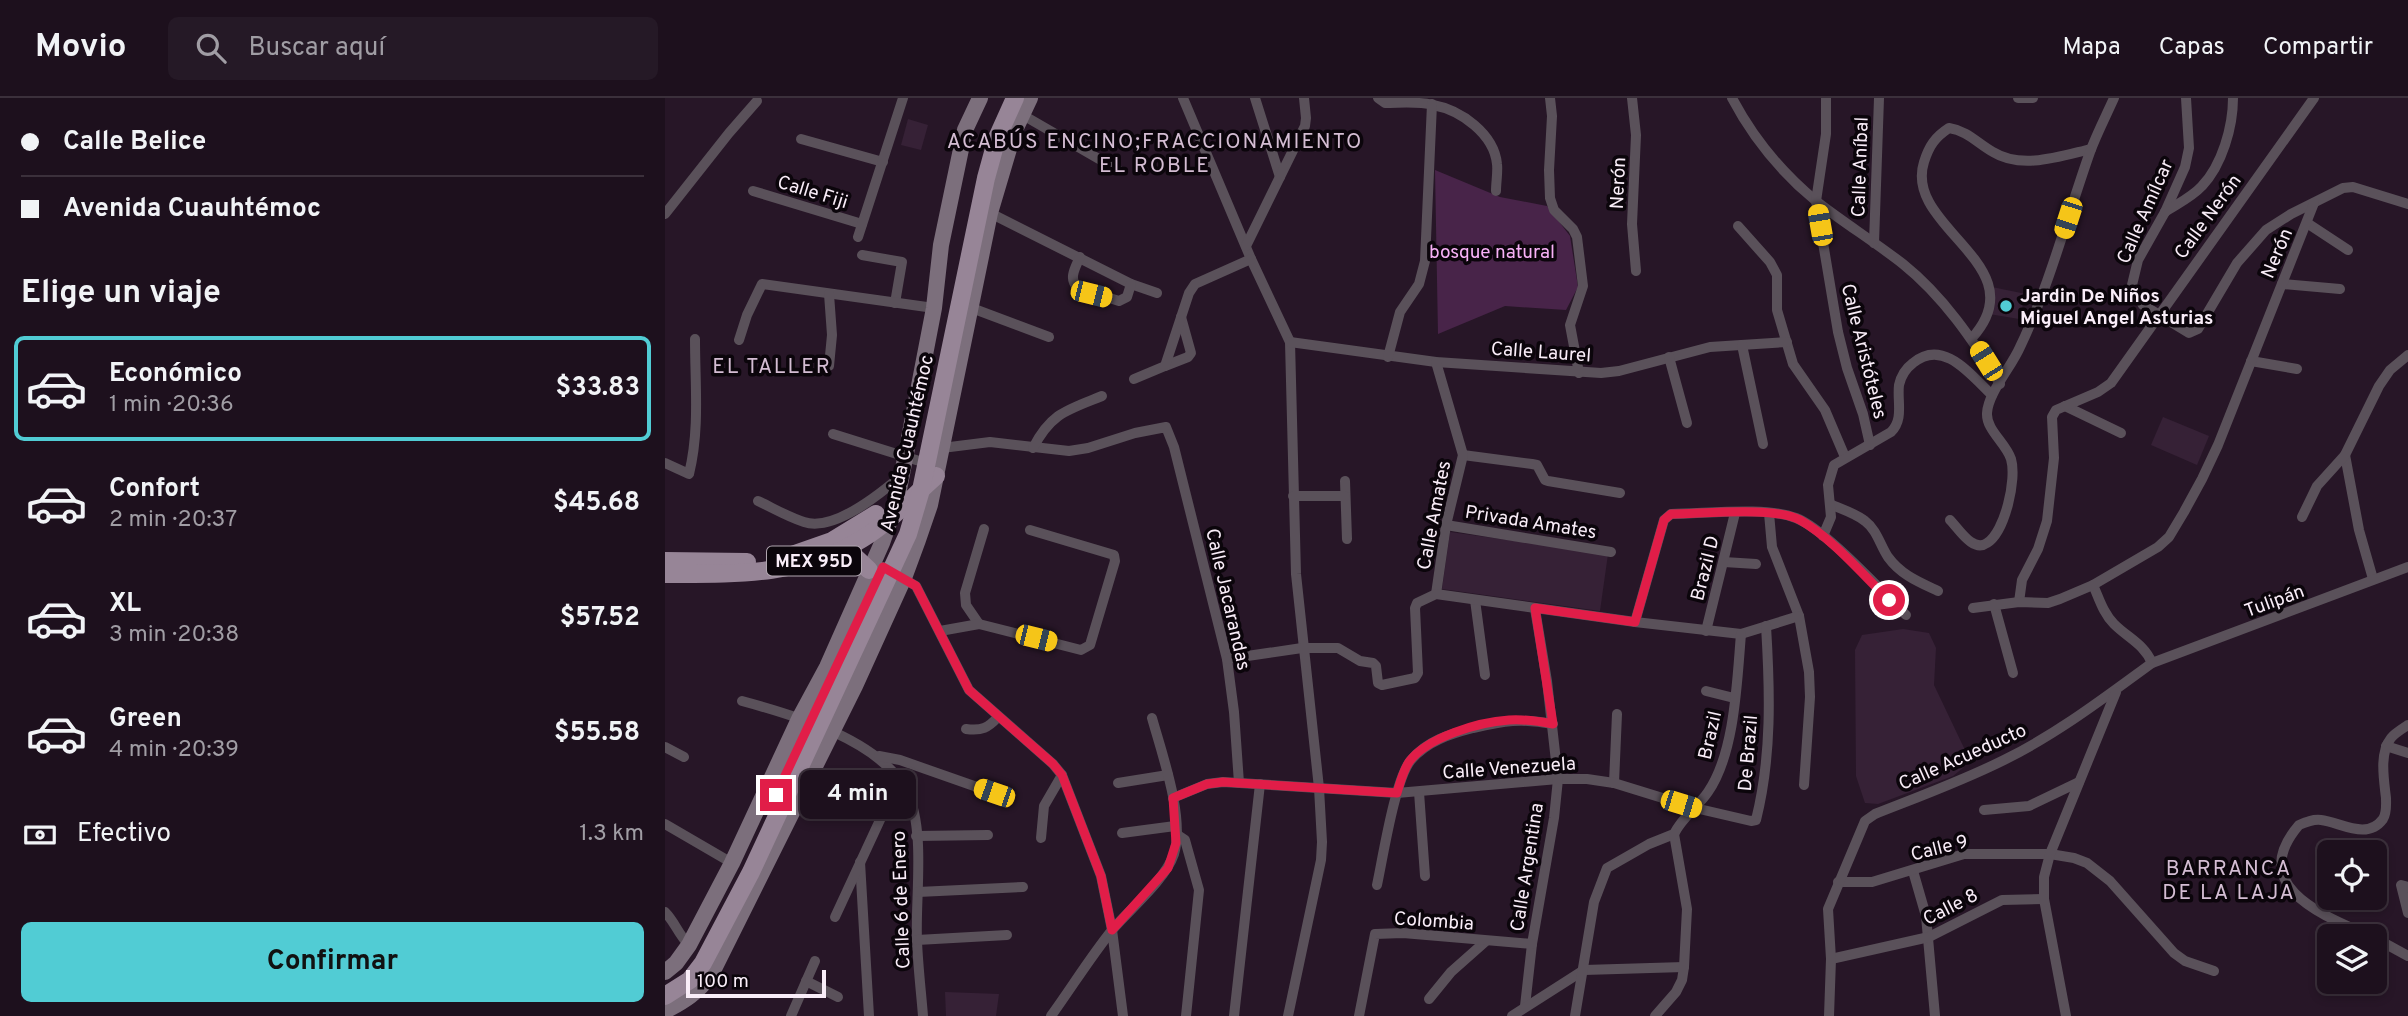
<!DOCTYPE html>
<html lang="es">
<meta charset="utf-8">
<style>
body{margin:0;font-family:Overpass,sans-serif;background:#251926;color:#f1f3f6;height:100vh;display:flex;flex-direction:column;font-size:26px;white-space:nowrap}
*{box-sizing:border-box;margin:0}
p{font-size:23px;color:#a09da4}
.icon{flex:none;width:38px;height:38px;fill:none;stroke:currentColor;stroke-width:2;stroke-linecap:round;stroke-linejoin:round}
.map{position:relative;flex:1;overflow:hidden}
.drawer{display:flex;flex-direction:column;background:#1d101d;width:665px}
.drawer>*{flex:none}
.hud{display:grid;align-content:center;height:154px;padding:0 21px;background:#1d101d}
.controls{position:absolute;left:1652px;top:742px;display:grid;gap:14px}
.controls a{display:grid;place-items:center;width:70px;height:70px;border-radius:10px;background:#1d101d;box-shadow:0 4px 10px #0003,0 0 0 2px #3b303b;font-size:35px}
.scale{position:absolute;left:21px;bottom:18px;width:140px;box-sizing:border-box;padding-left:7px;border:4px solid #f9edf8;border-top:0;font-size:19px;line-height:24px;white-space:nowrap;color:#f9edf8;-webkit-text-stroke:5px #0b050b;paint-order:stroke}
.end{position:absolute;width:32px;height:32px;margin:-16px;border:9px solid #e11d48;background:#fff;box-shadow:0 0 0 4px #fff}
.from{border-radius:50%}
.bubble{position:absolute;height:49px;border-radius:10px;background:#1d101d;box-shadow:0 4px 10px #0003,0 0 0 2px #3b303b;font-size:23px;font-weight:700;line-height:49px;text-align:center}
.car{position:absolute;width:21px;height:42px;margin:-21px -10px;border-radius:9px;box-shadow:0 0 5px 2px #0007;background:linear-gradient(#f5c518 24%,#345 0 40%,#f5c518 0 76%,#345 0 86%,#f5c518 0)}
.hud b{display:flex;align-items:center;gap:24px;height:66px;font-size:26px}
.hud b+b{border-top:2px solid #3b303b}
.hud i{width:18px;height:18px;background:#f1f3f6}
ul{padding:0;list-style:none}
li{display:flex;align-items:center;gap:21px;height:105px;margin:0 14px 10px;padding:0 7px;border:4px solid transparent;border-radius:10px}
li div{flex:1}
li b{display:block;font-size:26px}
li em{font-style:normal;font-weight:700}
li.on{border-color:#51ccd4}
li>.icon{width:63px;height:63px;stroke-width:1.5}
h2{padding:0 21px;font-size:32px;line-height:84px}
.pay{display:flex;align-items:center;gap:18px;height:77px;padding:0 21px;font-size:26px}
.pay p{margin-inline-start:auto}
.button{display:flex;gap:14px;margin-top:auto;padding:14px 21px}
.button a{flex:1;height:80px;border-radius:10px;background:#51ccd4;color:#111;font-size:28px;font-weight:700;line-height:80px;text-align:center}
header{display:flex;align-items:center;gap:42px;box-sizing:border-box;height:98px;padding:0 35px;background:#1d101d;border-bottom:2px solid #3b303b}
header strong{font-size:33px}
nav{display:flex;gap:38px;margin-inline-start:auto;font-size:24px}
.search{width:490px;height:63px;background:#251926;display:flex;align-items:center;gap:18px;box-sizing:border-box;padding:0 24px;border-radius:10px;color:#a09da4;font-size:26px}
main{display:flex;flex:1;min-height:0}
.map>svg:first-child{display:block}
.built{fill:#362136}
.green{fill:#482449}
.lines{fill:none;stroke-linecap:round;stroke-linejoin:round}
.street{stroke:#5a515a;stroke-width:10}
.secondary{stroke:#7c6f7c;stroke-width:16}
.primary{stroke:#978597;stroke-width:18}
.route{stroke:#e11d48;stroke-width:9}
.poi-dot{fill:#51ccd4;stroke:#0b050b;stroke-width:2.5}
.labels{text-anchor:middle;stroke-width:7;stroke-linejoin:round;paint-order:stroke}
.shield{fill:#0b050b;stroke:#b2a7b1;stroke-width:2}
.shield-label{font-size:18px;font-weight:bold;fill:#f9edf8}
.street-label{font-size:19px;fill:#f9edf8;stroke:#0b050b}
.park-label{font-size:19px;fill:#f8b1f7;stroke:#0b050b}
.poi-label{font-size:19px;font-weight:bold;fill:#f9edf8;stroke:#0b050b;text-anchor:start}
.neighbourhood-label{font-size:21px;letter-spacing:2px;fill:#d4bdd3;stroke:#0b050b}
</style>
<header>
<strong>Movio</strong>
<div class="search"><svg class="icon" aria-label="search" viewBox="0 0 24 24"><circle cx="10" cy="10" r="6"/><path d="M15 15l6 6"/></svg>Buscar aquí</div>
<nav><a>Mapa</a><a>Capas</a><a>Compartir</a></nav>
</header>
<main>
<section class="drawer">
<div class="hud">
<b><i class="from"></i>Calle Belice</b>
<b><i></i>Avenida Cuauhtémoc</b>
</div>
<h2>Elige un viaje</h2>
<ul>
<li class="on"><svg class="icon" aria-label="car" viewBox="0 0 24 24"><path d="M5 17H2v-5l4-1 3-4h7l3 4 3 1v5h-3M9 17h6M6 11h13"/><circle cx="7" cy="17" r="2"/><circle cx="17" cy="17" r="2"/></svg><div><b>Económico</b><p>1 min · 20:36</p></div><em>$33.83</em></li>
<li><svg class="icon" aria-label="car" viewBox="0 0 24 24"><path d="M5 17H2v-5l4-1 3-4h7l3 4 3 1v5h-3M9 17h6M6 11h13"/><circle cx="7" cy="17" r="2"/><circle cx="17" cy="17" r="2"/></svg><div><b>Confort</b><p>2 min · 20:37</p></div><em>$45.68</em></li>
<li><svg class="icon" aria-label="car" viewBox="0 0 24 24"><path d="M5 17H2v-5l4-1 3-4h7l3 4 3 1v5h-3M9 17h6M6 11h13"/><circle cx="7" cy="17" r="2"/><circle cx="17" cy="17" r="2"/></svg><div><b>XL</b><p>3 min · 20:38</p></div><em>$57.52</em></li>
<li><svg class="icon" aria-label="car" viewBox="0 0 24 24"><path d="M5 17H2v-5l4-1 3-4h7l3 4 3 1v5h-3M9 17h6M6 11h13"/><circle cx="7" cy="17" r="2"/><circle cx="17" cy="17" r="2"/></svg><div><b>Green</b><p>4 min · 20:39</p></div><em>$55.58</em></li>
</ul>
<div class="pay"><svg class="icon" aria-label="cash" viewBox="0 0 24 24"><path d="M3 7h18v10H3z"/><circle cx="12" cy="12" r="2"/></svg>Efectivo<p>1.3 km</p></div>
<div class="button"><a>Confirmar</a></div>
</section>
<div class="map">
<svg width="1743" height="918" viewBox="0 0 1743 918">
<rect width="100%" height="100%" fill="#271627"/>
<!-- built -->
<g class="built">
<path d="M243,21l20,6 -7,25 -20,-5z"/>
<path d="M1327,189l34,7 -7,25 -30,-5z"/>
<path d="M1498,319l46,19 -12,29 -46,-20z"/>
<path d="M785,434l158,22 -8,57 -158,-22z"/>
<path d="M1238,531l26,4 7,15 -2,37 30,63v19l-11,9 -75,28 -13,-1 -9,-27 -1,-126 7,-15z"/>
<path d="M280,894l54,2 -3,22h-50z"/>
</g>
<!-- green -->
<path class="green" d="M770,72l65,27 47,9 23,30 8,51 -12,23 -61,-4 -67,28z"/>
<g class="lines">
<!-- street -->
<g class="street">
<path d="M518,0l68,161 39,83 6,232 23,214 3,54 -1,18 -33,156"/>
<path d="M590,0l25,79"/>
<path d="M713,0l7,5c16,0 33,-2 48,2 28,5 61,29 64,59 1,8 -1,18 -1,27"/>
<path d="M885,0l2,18 -3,54 1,28 4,12 19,19 4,8 6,49 -13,39 9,48"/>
<path d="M967,0l4,37 -4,89 4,47"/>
<path d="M1067,0c21,40 49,74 84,103 28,22 59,41 87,63 40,32 70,76 97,120"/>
<path d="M1161,0v36l-10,67 22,131 9,36 16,46 7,31"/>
<path d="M1353,0h15"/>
<path d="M1521,0l3,50 -4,19 -20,45 -27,48 -6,25 11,20 46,28 9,-4 39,-66 29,-33 25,-16 52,-26 10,-1 55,17"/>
<path d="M356,16l97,56"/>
<path d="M136,41l82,23"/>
<path d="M88,93l109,33"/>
<path d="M1500,114c12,-8 27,-15 37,-26 20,-21 31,-59 31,-88"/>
<path d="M325,115l141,71 26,9"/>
<path d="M0,116l64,-81 28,-32"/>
<path d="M1642,125l41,27"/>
<path d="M1073,128l32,36 7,13v35l16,54 32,46 20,47"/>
<path d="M193,139l45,-139"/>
<path d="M1209,145l5,-145"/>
<path d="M581,148l59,-120 1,-8 -2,-20"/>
<path d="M197,157l40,7 -7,41"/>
<path d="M415,159c-5,11 -12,22 -2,31l41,13 8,-4 4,-13"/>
<path d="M1617,186l58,5"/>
<path d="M304,209l80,30"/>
<path d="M1307,240c66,-73 -69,-110 -48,-176 5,-16 11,-25 25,-34 19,3 28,15 44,24 29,18 68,4 98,-3"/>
<path d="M74,242l8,-25 15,-31 172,24"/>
<path d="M625,244l146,20 165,11 18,-2 91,-24 77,-5"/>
<path d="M1077,247l21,99"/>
<path d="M723,259l12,-45 19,-28 6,-23 7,-157"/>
<path d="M1004,259l18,66"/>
<path d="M1586,263l46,8"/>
<path d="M164,268l3,-31 -3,-41"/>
<path d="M500,268l23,-9 3,-4 -10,-36"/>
<path d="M469,281l31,-13 24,-73 6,-9 56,-25"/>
<path d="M1400,308l56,27"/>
<path d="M168,336l99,31"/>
<path d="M277,350l48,-6 79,9 19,-3 47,-15 31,-6 8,20 53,212 7,53 5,71"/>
<path d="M368,350c18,-35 34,-38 69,-52"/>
<path d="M798,357l69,9 5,1 8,15 3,1 72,12"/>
<path d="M1680,357l14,75 14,49"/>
<path d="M0,365l24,11c11,-45 6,-89 6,-135"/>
<path d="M680,383l2,58"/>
<path d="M628,398h52"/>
<path d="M93,403c15,7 30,16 46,21 30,10 76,-28 97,-46"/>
<path d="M1165,406c11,5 25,9 35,17 12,9 15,24 23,36 13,18 31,25 50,34"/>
<path d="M1104,415l3,34 27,69 10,56 1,25 -6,88"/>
<path d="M1637,419l15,-31 28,-31 34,-69 11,-16 18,-15"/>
<path d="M1285,422c9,9 23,33 37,23 18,-11 30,-64 24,-84 -5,-16 -25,-29 -24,-46 1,-20 25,-47 33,-66 30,-63 47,-130 70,-195 7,-19 16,-36 24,-54"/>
<path d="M781,427l165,27"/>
<path d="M1158,438l8,-19 -3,-32 6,-20 57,-33c13,-13 6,-30 8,-47 2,-9 6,-16 14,-22 30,-25 57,11 79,32"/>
<path d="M1059,464l32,2"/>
<path d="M218,469l33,19 53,104 84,74 9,11 39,101 11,54 11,86"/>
<path d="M1428,487c6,13 10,28 21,39 14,14 30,20 38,39"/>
<path d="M771,496l10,-69 17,-70 -27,-93"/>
<path d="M810,502l10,75"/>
<path d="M1354,504l3,-22 16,-31 9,-28 7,-63 -2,-41 4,-7 42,-18 13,-9 203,-285"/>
<path d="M1329,506l19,69"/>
<path d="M1308,510l46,-6 29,1 12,-4 33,-14 65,-38 11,-10 15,-25 18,-33 16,-34 96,-242"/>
<path d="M970,524l29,-102 7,-6c34,0 94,-8 125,4 29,11 85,73 110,97"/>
<path d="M314,526l-13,-19 -1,-12 19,-64"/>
<path d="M275,533l39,-7 102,26 9,-5 25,-84 -1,-6 -84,-25"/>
<path d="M1041,533l29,-118"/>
<path d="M562,561l75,-11h36l22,13 13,2 3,3 2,17 4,2 33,-7 3,-5 -3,-65 2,-5 19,-9 199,28 106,12 58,-18"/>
<path d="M1041,593l28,7"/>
<path d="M77,603c52,14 139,39 165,91 19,38 8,106 10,149 1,25 4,50 6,75"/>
<path d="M301,631c16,2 22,-1 32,-12"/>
<path d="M1721,648l22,7"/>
<path d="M0,649l19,10"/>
<path d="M214,658l21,4 94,33"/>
<path d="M453,685l50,-8"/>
<path d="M949,685l3,-69"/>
<path d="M754,694l6,84"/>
<path d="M508,700l34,-14 16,-2 174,11 161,-14h29l27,4 81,25 56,13 5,-1c16,-64 14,-129 10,-194"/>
<path d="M1319,712l45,-4 50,-24"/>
<path d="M0,726l67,39"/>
<path d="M457,735l53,-7"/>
<path d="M511,736l9,6 14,50 -13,126"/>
<path d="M251,738l72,-1"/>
<path d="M376,740l3,-32 18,-31"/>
<path d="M195,764l9,154"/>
<path d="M1248,773l13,45 9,100"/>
<path d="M1173,784h34l92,-28h86l24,4 13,5 23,18 64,72 11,8 29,10"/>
<path d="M712,787c6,-28 18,-106 34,-125 16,-19 39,-26 62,-32 31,-7 48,-10 80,-4"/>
<path d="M1743,789l-7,-2 7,28"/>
<path d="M253,794l105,-5"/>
<path d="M0,814c10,10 13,22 24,33"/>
<path d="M170,819l64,-138"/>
<path d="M1705,838c-45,-20 -124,-49 -71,-111 7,-3 14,-6 22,-5 19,2 46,21 62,-1 4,-6 3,-14 3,-21 -2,-18 -7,-45 5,-60 4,-5 11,-9 17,-13"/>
<path d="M1710,840l33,18"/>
<path d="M252,842l90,-5"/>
<path d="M1166,861l98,-22 73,-37 42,-1"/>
<path d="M141,883l32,16"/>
<path d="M764,901l22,-27 35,-31"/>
<path d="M860,908l7,-62 22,-126 4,-39 -11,-98 -12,-72"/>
<path d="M126,918l24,-55"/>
<path d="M386,918c21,-29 40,-60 62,-87 18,-21 52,-49 61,-75 11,-36 -12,-100 -22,-136"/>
<path d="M569,918l26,-232"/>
<path d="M694,918l16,-82 28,-1 129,11"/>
<path d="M847,918l72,-46 100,-3"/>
<path d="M910,918l19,-114 13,-34 42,-24 25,-10c8,-17 23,-26 34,-42 27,-39 29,-111 33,-158"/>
<path d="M990,918l21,-24 6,-12 2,-13 3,-58 -13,-75"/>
<path d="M1164,918l2,-57 -3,-50 37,-88 10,-7c43,-17 87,-33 129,-54 53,-26 100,-62 148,-97l256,-96"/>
<path d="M1401,918l-22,-117v-22l6,-23 66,-162"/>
</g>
<!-- secondary -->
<g class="secondary">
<path d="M0,874l11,-9 13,-18 43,-82 68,-146 27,-50 55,-124 15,-43 37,-192 7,-63 24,-115 15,-32"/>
<path d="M0,913c20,-10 33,-19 46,-36l144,-289 49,-108 14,-38 12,-35 60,-292 24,-81 16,-34"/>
</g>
<!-- primary -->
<g class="primary">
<path d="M174,454l14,3 16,15"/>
<path d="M127,457l40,-14 44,-27"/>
<path d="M0,463l82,1"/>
<path d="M0,476c68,0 138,2 197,-35 28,-17 50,-42 74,-63"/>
<path d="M0,898l25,-16 13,-17 48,-91 157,-338 13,-44 65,-312 11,-40 18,-40"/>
</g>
</g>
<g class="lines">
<!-- route -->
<path class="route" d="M111,697l107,-228 33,19 53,104 84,74 9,11 39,101 11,54 56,-62 8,-25 -3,-45 34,-14 16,-2 174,11c3,-10 6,-22 12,-31 18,-25 70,-40 100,-42 15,-1 29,1 44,4l-18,-116 100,14 29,-102 7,-6c31,0 104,-8 129,6 32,18 62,54 89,80"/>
</g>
<!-- markers -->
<circle class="poi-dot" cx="1341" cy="208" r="7"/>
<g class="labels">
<!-- shield labels -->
<rect class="shield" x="102" y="448.5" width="94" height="29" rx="5"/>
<g class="shield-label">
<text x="149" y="469">MEX 95D</text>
</g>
<!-- street labels -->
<g class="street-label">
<text transform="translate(1194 69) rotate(-88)" y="7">Calle Aníbal</text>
<text transform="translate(952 85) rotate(-87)" y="7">Nerón</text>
<text transform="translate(148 93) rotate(17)" y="7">Calle Fiji</text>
<text transform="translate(1479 113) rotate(-66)" y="7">Calle Amílcar</text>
<text transform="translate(1542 118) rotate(-54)" y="7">Calle Nerón</text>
<text transform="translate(1611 155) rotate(-67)" y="7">Nerón</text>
<text transform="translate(876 253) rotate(4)" y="7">Calle Laurel</text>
<text transform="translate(1200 253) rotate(76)" y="7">Calle Aristóteles</text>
<text transform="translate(241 345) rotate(-77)" y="7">Avenida Cuauhtémoc</text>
<text transform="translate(768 417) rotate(-79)" y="7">Calle Amates</text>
<text transform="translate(866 423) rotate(9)" y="7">Privada Amates</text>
<text transform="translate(1039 470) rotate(-76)" y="7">Brazil D</text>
<text transform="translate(564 501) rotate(77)" y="7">Calle Jacarandas</text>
<text transform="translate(1609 502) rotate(-20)" y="7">Tulipán</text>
<text transform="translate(1044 637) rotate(-77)" y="7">Brazil</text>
<text transform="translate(1082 655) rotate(-85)" y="7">De Brazil</text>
<text transform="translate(1297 658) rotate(-24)" y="7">Calle Acueducto</text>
<text transform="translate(844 669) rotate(-4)" y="7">Calle Venezuela</text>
<text transform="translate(1274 749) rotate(-14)" y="7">Calle 9</text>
<text transform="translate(861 769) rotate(-81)" y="7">Calle Argentina</text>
<text transform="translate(235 802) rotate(-92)" y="7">Calle 6 de Enero</text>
<text transform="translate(1285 808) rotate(-27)" y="7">Calle 8</text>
<text transform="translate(769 822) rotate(4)" y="7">Colombia</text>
</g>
<!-- park labels -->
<g class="park-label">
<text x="827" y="160">bosque natural</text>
</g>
<!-- poi labels -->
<g class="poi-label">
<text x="1355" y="204">Jardin De Niños<tspan x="1355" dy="22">Miguel Angel Asturias</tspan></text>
</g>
<!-- neighbourhood labels -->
<g class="neighbourhood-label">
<text x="490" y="50">ACABÚS ENCINO;FRACCIONAMIENTO<tspan x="490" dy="24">EL ROBLE</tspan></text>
<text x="107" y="275">EL TALLER</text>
<text x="1564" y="777">BARRANCA<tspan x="1564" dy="24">DE LA LAJA</tspan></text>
</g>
</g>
</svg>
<div class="controls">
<a><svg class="icon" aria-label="locate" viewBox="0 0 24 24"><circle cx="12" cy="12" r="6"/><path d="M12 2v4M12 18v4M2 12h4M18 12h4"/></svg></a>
<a><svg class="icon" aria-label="layers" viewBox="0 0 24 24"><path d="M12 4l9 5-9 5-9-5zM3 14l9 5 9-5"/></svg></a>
</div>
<div class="scale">100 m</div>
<i class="end from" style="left:1224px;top:502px"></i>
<i class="end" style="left:111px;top:697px"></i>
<div class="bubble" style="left:135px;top:672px;width:116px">4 min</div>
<i class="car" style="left:1403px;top:120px;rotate:198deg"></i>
<i class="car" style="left:1155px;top:127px;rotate:350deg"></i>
<i class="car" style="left:426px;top:196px;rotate:104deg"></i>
<i class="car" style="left:1321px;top:263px;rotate:328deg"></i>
<i class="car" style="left:371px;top:540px;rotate:104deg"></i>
<i class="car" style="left:329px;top:695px;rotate:289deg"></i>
<i class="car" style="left:1016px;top:706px;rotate:107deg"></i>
</div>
</main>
